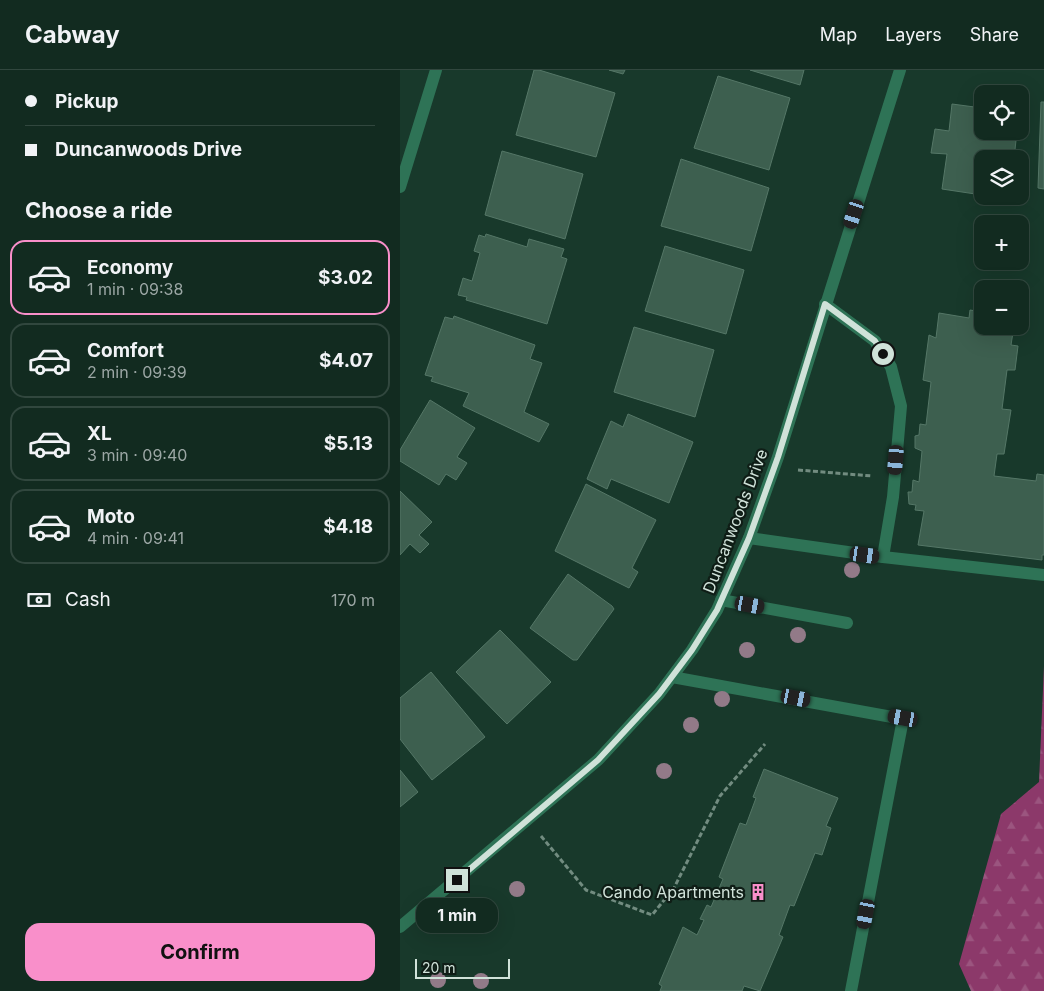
<!DOCTYPE html>
<meta charset="utf-8">
<style>
body{margin:0;font-family:Inter,sans-serif;background:#1b3329;color:#f1f3f6;height:100vh;display:flex;flex-direction:column;font-size:19px;white-space:nowrap}
*{box-sizing:border-box;margin:0}
p{font-size:16px;color:#9ca7a5}
.icon{flex:none;width:28px;height:28px;fill:none;stroke:currentColor;stroke-width:2;stroke-linecap:round;stroke-linejoin:round}
.map{position:relative;flex:1;overflow:hidden}
.panel{display:flex;flex-direction:column;background:#122b20;width:400px}
.panel>*{flex:none}
.hud{display:grid;align-content:center;height:110px;padding:0 25px;background:#122b20}
.tools{position:absolute;left:574px;top:15px;display:grid;gap:10px}
.tools a{display:grid;place-items:center;width:55px;height:55px;border-radius:10px;background:#122b20;box-shadow:0 5px 20px #0002,0 0 0 1px #31473e;font-size:25px}
.scale{position:absolute;left:15px;bottom:12px;width:95px;box-sizing:border-box;padding-left:5px;border:2px solid #d0e2d9;border-top:0;font-size:14px;line-height:18px;white-space:nowrap;color:#d0e2d9;-webkit-text-stroke:4px #0f1d16;paint-order:stroke}
.end{position:absolute;width:22px;height:22px;margin:-11px;border:6px solid #d0e2d9;background:#111;box-shadow:0 0 0 2px #111}
.from{border-radius:50%}
.bubble{position:absolute;height:35px;border-radius:15px;background:#122b20;box-shadow:0 5px 20px #0002,0 0 0 1px #31473e;font-size:16px;font-weight:700;line-height:35px;text-align:center}
.car{position:absolute;width:15px;height:30px;margin:-15px -8px;border-radius:6px;box-shadow:0 0 4px 1px #0007;background:linear-gradient(#222 24%,#8ab4d8 0 40%,#222 0 76%,#8ab4d8 0 86%,#222 0)}
.hud b{display:flex;align-items:center;gap:18px;height:48px;font-size:19px}
.hud b+b{border-top:1px solid #31473e}
.hud i{width:12px;height:12px;background:#f1f3f6}
ul{padding:0;list-style:none}
li{display:flex;align-items:center;gap:15px;height:75px;margin:0 10px 8px;padding:0 15px;border:2px solid #31473e;border-radius:15px}
li div{flex:1}
li b{display:block;font-size:19px}
li em{font-style:normal;font-weight:700}
li.active{border-color:#f98fca}
li>.icon{width:45px;height:45px;stroke-width:1.5}
h2{padding:0 25px;font-size:22px;line-height:60px}
.pay{display:flex;align-items:center;gap:12px;height:55px;padding:0 25px;font-size:19px}
.pay p{margin-inline-start:auto}
.primary-button{display:flex;gap:10px;margin-top:auto;padding:10px 25px}
.primary-button a{flex:1;height:58px;border-radius:15px;background:#f98fca;color:#111;font-size:20px;font-weight:700;line-height:58px;text-align:center}
header{display:flex;align-items:center;gap:30px;box-sizing:border-box;height:70px;padding:0 25px;background:#122b20;border-bottom:1px solid #31473e}
header strong{font-size:24px}
nav{display:flex;gap:28px;margin-inline-start:auto;font-size:18px}
main{display:flex;flex:1;min-height:0}
.map>svg:first-child{display:block}
.forest{fill:url(#forest-firs)}
.building{fill:#3d5f4f;stroke:#557767}
.lines{fill:none;stroke-linecap:round;stroke-linejoin:round}
.path{stroke:#728c80;stroke-width:3;stroke-dasharray:5 2.5;stroke-linecap:butt}
.service{stroke:#2e7356;stroke-width:12}
.minor{stroke:#2e7356;stroke-width:12}
.tertiary{stroke:#2e7356;stroke-width:12}
.tree{fill:#927a88}
.route{stroke:#d0e2d9;stroke-width:6}
.labels{text-anchor:middle;stroke-width:4.5;stroke-linejoin:round;paint-order:stroke}
.street-label{font-size:16px;fill:#d0e2d9;stroke:#0f1d16}
.poi-label{font-size:16px;fill:#d0e2d9;stroke:#0f1d16;text-anchor:end}
</style>
<header>
<strong>Cabway</strong>
<nav><a>Map</a><a>Layers</a><a>Share</a></nav>
</header>
<main>
<section class="panel">
<div class="hud">
<b><i class="from"></i>Pickup</b>
<b><i></i>Duncanwoods Drive</b>
</div>
<h2>Choose a ride</h2>
<ul>
<li class="active"><svg class="icon" aria-label="car" viewBox="0 0 24 24"><path d="M5 17H2v-5l4-1 3-4h7l3 4 3 1v5h-3M9 17h6M6 11h13"/><circle cx="7" cy="17" r="2"/><circle cx="17" cy="17" r="2"/></svg><div><b>Economy</b><p>1 min · 09:38</p></div><em>$3.02</em></li>
<li><svg class="icon" aria-label="car" viewBox="0 0 24 24"><path d="M5 17H2v-5l4-1 3-4h7l3 4 3 1v5h-3M9 17h6M6 11h13"/><circle cx="7" cy="17" r="2"/><circle cx="17" cy="17" r="2"/></svg><div><b>Comfort</b><p>2 min · 09:39</p></div><em>$4.07</em></li>
<li><svg class="icon" aria-label="car" viewBox="0 0 24 24"><path d="M5 17H2v-5l4-1 3-4h7l3 4 3 1v5h-3M9 17h6M6 11h13"/><circle cx="7" cy="17" r="2"/><circle cx="17" cy="17" r="2"/></svg><div><b>XL</b><p>3 min · 09:40</p></div><em>$5.13</em></li>
<li><svg class="icon" aria-label="car" viewBox="0 0 24 24"><path d="M5 17H2v-5l4-1 3-4h7l3 4 3 1v5h-3M9 17h6M6 11h13"/><circle cx="7" cy="17" r="2"/><circle cx="17" cy="17" r="2"/></svg><div><b>Moto</b><p>4 min · 09:41</p></div><em>$4.18</em></li>
</ul>
<div class="pay"><svg class="icon" aria-label="cash" viewBox="0 0 24 24"><path d="M3 7h18v10H3z"/><circle cx="12" cy="12" r="2"/></svg>Cash<p>170 m</p></div>
<div class="primary-button"><a>Confirm</a></div>
</section>
<div class="map">
<svg width="644" height="921" viewBox="0 0 644 921">
<defs>
<pattern id="forest-firs" width="22" height="20" patternUnits="userSpaceOnUse" patternTransform="scale(1.25)"><rect width="22" height="20" fill="#8c396a"/><path d="M5 1l3.5 6h-7zM16 11l3.5 6h-7z" fill="#9b557f"/></pattern>
</defs>
<rect width="100%" height="100%" fill="#18392b"/>
<!-- forest -->
<path class="forest" d="M644,596v325h-73l-12,-27 42,-150 38,-32z"/>
<!-- building -->
<g class="building">
<path d="M134,0h5l76,23 -19,64 -80,-22z"/>
<path d="M209,0h16l-2,4z"/>
<path d="M350,0h54l-4,15z"/>
<path d="M318,6l72,22 -21,72 -75,-22z"/>
<path d="M641,32h3v87l-6,-1z"/>
<path d="M552,34l30,4v23h35l-3,28h-32v36l-40,-6 5,-35 -16,-1 4,-24 14,2z"/>
<path d="M102,81l81,23 -18,65 -80,-24z"/>
<path d="M281,89l88,29 -18,63 -90,-25z"/>
<path d="M590,126h20l-1,3z"/>
<path d="M86,164l41,13 2,-8 35,10 -3,8 6,2 -20,65 -81,-24 1,-3 -9,-2 5,-17 9,3 8,-28 -6,-2 5,-16 6,2z"/>
<path d="M265,176l79,24 -18,64 -81,-23z"/>
<path d="M570,240l12,2v14h32l-3,19 7,1 -3,24h-8l-5,39 9,1 -7,44h-7l-3,22 42,5 1,-7 7,1v80h-2v5l-124,-15 6,-34 -9,-1 1,-5 -7,-1 -1,-12h4l1,-12 6,2 3,-31 -7,-3v-12l4,-1 1,-11 6,1 5,-43 -8,-2 6,-45 7,3 3,-25 30,5z"/>
<path d="M54,246l81,29 -5,14 12,4 -18,49 25,12 -10,18 -76,-36 6,-13 -38,-12 2,-4 -8,-2 20,-58 8,2z"/>
<path d="M234,257l80,23 -19,67 -81,-25z"/>
<path d="M30,330l45,28 -18,29 10,6 -11,17 -10,-6 -7,11 -39,-24v-11z"/>
<path d="M228,344l65,28 -24,61 -58,-24 -4,10 -20,-10 24,-58 12,6z"/>
<path d="M186,414l70,36 -24,48 6,4 -9,16 -74,-37z"/>
<path d="M0,421l32,31 -13,13 10,9 -9,9 -10,-9 -10,11z"/>
<path d="M168,504l44,32 2,3 -37,51h-4l-43,-32z"/>
<path d="M100,560l51,52 -44,42 -51,-52z"/>
<path d="M31,602l54,65 -53,43 -32,-41v-41z"/>
<path d="M364,699l74,29 -12,28 5,2 -9,27 -7,-2 -21,53 -4,-1 -11,30 4,2 -23,54 -16,-5 -2,5h-82l2,-5 -3,-2 24,-57 14,8 7,-15 -4,-1 7,-14 4,2 12,-28 -4,-2 21,-54 6,2 10,-27 -3,-1z"/>
<path d="M0,700l18,22 -18,15z"/>
</g>
<g class="lines">
<!-- path -->
<g class="path">
<path d="M398,400l74,6"/>
<path d="M141,766l45,54 66,25 22,-27 46,-92 45,-52"/>
</g>
<!-- service -->
<g class="service">
<path d="M349,468l134,19 10,-60 8,-91 -10,-39 -16,-26 -50,-37"/>
<path d="M483,487l161,18"/>
<path d="M321,530l126,23"/>
<path d="M272,607l231,42 -52,272"/>
</g>
<!-- minor -->
<path class="minor" d="M0,117l36,-117"/>
<!-- tertiary -->
<path class="tertiary" d="M0,857l198,-167 61,-66 33,-44 25,-40 32,-72 29,-81 122,-387"/>
</g>
<!-- trees -->
<g class="tree">
<circle cx="452" cy="500" r="8"/>
<circle cx="398" cy="565" r="8"/>
<circle cx="347" cy="580" r="8"/>
<circle cx="322" cy="629" r="8"/>
<circle cx="291" cy="655" r="8"/>
<circle cx="264" cy="701" r="8"/>
<circle cx="117" cy="819" r="8"/>
<circle cx="38" cy="910" r="8"/>
<circle cx="81" cy="911" r="8"/>
</g>
<g class="lines">
<!-- route -->
<path class="route" d="M57,810l141,-120 61,-66 33,-44 25,-40 32,-72 29,-81 47,-153 50,37 8,13"/>
</g>
<!-- icons -->
<defs>
<g id="building-bare" transform="scale(1.35)"><path d="M-4-6H4V6H1V3H-1V6H-4ZM-2.5-4.3h1.7v1.8h-1.7ZM.8-4.3h1.7v1.8H.8ZM-2.5-1h1.7V.8h-1.7ZM.8-1h1.7V.8H.8Z" fill="#f98fca" stroke="#0f1d16" stroke-width="2.5" paint-order="stroke"/></g>
</defs>
<g fill-rule="evenodd">
<use href="#building-bare" x="358" y="822"/>
</g>
<g class="labels">
<!-- street labels -->
<g class="street-label">
<text transform="translate(335 451) rotate(-69)" y="6">Duncanwoods Drive</text>
</g>
<!-- poi labels -->
<g class="poi-label">
<text x="344" y="828">Cando Apartments</text>
</g>
</g>
</svg>
<div class="tools">
<a><svg class="icon" aria-label="locate" viewBox="0 0 24 24"><circle cx="12" cy="12" r="6"/><path d="M12 2v4M12 18v4M2 12h4M18 12h4"/></svg></a>
<a><svg class="icon" aria-label="layers" viewBox="0 0 24 24"><path d="M12 4l9 5-9 5-9-5zM3 14l9 5 9-5"/></svg></a>
<a>+</a>
<a>−</a>
</div>
<div class="scale">20 m</div>
<i class="end from" style="left:483px;top:284px"></i>
<i class="end" style="left:57px;top:810px"></i>
<div class="bubble" style="left:16px;top:828px;width:82px">1 min</div>
<i class="car" style="left:454px;top:144px;rotate:198deg"></i>
<i class="car" style="left:496px;top:390px;rotate:185deg"></i>
<i class="car" style="left:465px;top:485px;rotate:98deg"></i>
<i class="car" style="left:350px;top:535px;rotate:100deg"></i>
<i class="car" style="left:396px;top:628px;rotate:101deg"></i>
<i class="car" style="left:503px;top:648px;rotate:280deg"></i>
<i class="car" style="left:466px;top:844px;rotate:191deg"></i>
</div>
</main>
